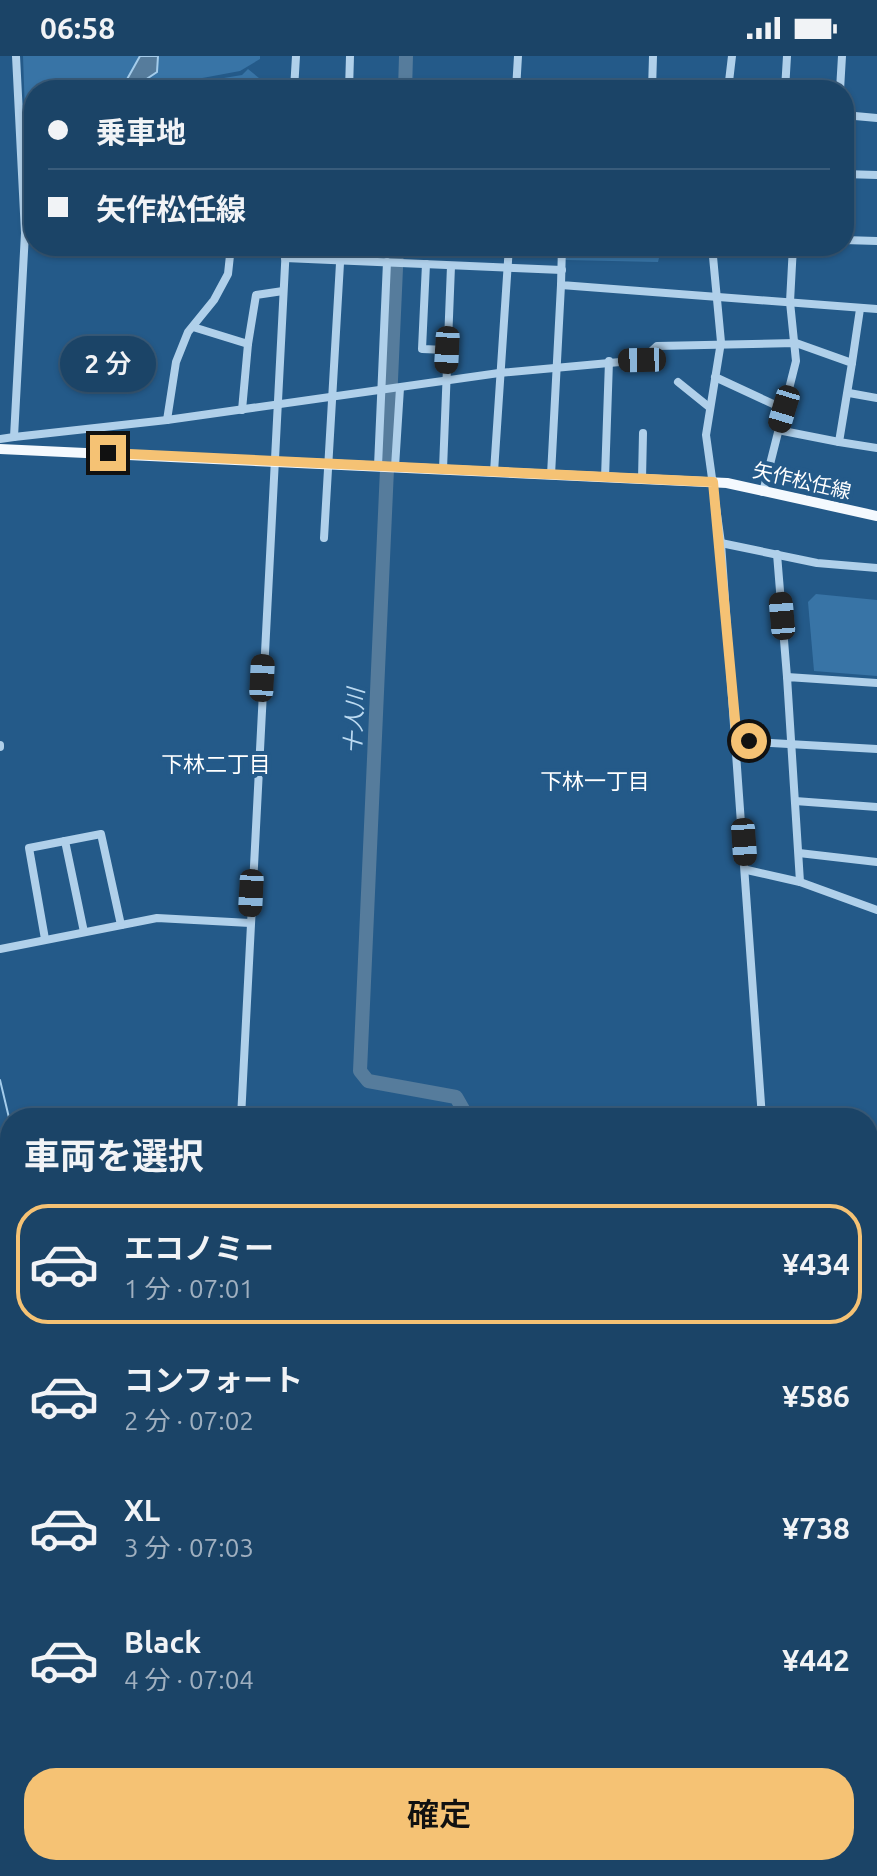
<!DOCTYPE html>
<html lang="ja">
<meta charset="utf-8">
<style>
body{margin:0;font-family:Ubuntu,"Noto Sans JP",sans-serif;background:#244b6d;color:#f1f3f6;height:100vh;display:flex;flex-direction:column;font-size:30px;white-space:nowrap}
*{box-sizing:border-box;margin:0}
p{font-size:26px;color:#a0b0c0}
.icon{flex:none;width:44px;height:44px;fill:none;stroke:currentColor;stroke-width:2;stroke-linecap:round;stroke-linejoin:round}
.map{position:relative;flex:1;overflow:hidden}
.sheet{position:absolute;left:0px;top:1052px;width:878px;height:768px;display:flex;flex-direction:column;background:#1b4467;border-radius:32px 32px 0 0;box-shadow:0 2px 6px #0004,0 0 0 2px #395c7b}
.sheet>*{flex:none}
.hud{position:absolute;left:24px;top:24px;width:830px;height:176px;border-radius:32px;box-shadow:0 2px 6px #0004,0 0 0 2px #395c7b;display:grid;align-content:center;height:176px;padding:0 24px;background:#1b4467}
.end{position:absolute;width:36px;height:36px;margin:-18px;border:10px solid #f5c274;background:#111;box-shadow:0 0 0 4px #111}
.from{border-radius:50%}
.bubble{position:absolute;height:56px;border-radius:28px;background:#1b4467;box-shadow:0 2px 6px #0004,0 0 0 2px #395c7b;font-size:26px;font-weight:600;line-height:56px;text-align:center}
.car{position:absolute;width:24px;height:48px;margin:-24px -12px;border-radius:10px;box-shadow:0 0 6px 2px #0007;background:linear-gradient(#222 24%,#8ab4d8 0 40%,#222 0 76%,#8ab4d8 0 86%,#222 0)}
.hud b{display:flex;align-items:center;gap:28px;height:76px;font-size:30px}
.hud b+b{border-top:2px solid #395c7b}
.hud i{width:20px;height:20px;background:#f1f3f6}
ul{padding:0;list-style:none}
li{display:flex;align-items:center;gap:24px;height:120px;margin:0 16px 12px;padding:0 8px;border:4px solid transparent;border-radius:32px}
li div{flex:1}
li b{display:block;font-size:30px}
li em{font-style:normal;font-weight:600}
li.selected{border-color:#f5c274}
li>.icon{width:72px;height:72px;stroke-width:1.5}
h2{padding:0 24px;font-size:36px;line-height:96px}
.cta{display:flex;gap:16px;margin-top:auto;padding:16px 24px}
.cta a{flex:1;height:92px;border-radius:32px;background:#f5c274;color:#111;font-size:32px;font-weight:600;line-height:92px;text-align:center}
.status{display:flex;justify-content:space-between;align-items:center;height:56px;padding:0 40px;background:#1b4467;direction:ltr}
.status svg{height:22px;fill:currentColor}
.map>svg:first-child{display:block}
.green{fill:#3874a6}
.water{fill:#567c9c;stroke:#a4cceb;stroke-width:2}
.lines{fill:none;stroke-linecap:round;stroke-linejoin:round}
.stream{stroke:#a4cceb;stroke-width:2}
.river{stroke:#567c9c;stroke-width:14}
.minor{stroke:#b0d0ea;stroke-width:8}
.major{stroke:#f4f9fe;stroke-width:10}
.route{stroke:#f5c274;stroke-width:10}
.labels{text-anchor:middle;stroke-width:8;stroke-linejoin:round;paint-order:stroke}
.street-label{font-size:20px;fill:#fff;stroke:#245a89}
.water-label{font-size:22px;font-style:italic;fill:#bcdaf1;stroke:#245a89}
.neighbourhood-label{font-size:22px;fill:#fff;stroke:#245a89}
</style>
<div class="status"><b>06:58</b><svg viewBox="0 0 49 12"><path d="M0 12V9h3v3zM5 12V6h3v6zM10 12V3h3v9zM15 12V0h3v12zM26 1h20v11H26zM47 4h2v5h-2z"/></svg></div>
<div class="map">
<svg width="877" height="1820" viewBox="0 0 877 1820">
<rect width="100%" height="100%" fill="#245a89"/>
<!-- green -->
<g class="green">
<path d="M23,0h237v3l-20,12 -102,19h-104v136l-5,-1z"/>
<path d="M248,13l22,18 -2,3h-117l91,-15z"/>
<path d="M565,190h97l-4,16 -93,-2z"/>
<path d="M816,538l61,6v76l-63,-5 -6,-69z"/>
</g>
<!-- water -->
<path class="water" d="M140,0h18l-1,16 -12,8h-15l-9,10z"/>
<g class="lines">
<!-- stream -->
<g class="stream">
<path d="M0,1024l10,42"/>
<path d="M150,1810l7,10"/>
</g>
<!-- river -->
<g class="river">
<path d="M405,34l1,-34"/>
<path d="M397,190l-37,825 8,10 88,16 12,21"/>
<path d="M526,1810v10"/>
</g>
<!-- minor -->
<g class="minor">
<path d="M294,34l2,-34"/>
<path d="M349,34l1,-34"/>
<path d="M516,34l2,-34"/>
<path d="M652,34l1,-34"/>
<path d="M728,34l4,-34"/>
<path d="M785,34l2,-34"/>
<path d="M840,34l2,-34"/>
<path d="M844,59l33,3"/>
<path d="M844,118l33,1"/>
<path d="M844,184l33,1"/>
<path d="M562,190l-1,39 316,24"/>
<path d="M712,190l9,96 -15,93 15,108 41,575"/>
<path d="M285,202l277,12"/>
<path d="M426,208l-4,85 25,1"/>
<path d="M193,271l55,17 8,-49 27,-4"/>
<path d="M852,307l8,-54"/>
<path d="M715,321l69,32"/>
<path d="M678,326l31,25"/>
<path d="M849,337l28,5"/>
<path d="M242,354l6,-66"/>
<path d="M167,364l9,-58 12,-30 26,-32 14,-26 3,-28"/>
<path d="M778,374l61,12"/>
<path d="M14,381l153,-17 332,-47 143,-13 15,-14 139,-3 56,20 -13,79 38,6"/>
<path d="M0,383l14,-2 11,-204 -9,-177"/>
<path d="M378,410l9,-204"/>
<path d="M395,411l5,-79"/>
<path d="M443,413l8,-203"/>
<path d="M494,416l15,-226"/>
<path d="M551,419l10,-190"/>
<path d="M605,422l4,-117"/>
<path d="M642,423l1,-46"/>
<path d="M763,436l33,-131 -6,-59 3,-56"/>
<path d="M324,482l17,-292"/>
<path d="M721,487l96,20 60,5"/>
<path d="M777,498l10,123"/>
<path d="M877,627l-90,-6 13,205 77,28"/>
<path d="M737,685l140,8"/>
<path d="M0,689v2"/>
<path d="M795,745l82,6"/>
<path d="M65,785l19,91"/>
<path d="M799,797l78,9"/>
<path d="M747,814l53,12"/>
<path d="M45,883l-16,-91 72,-14 20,91"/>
<path d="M0,893l157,-31 93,5"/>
<path d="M241,1062l45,-872"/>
<path d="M0,1187l10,-2"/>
<path d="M0,1373l10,-2"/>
<path d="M0,1666l10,1"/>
<path d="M868,1758l9,-2"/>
<path d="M468,1810v10"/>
<path d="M689,1810v10"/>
<path d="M859,1810v10"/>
<path d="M247,1820l1,-10"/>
<path d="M746,1820l13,-10"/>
</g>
<!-- major -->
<g class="major">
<path d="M0,393l727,34 150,33"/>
<path d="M0,1239l10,2"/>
<path d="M868,1262h9"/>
</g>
</g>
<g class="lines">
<!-- route -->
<path class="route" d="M108,397l605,29 24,259h12"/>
</g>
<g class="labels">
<!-- street labels -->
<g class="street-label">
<text transform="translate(802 425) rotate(13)" y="7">矢作松任線</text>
</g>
<!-- water labels -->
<g class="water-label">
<text transform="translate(354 665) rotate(-87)" y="8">十人川</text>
</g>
<!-- neighbourhood labels -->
<g class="neighbourhood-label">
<text x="216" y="716">下林二丁目</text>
<text x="595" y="733">下林一丁目</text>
</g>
</g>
</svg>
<i class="end from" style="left:749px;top:685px"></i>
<i class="end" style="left:108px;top:397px"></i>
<div class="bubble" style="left:60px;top:280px;width:96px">2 分</div>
<i class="car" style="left:447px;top:294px;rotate:183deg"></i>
<i class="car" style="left:642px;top:304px;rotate:269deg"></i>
<i class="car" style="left:784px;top:353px;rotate:197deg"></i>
<i class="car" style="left:782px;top:560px;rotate:355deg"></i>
<i class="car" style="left:262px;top:622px;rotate:3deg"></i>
<i class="car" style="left:744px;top:786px;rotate:176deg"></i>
<i class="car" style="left:251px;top:837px;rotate:183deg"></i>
<div class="hud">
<b><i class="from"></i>乗車地</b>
<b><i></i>矢作松任線</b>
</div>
<section class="sheet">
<h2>車両を選択</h2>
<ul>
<li class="selected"><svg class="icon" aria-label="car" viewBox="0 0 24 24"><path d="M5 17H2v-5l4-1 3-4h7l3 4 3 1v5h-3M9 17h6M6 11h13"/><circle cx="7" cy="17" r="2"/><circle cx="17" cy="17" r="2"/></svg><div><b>エコノミー</b><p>1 分 · 07:01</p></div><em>¥434</em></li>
<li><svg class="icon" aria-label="car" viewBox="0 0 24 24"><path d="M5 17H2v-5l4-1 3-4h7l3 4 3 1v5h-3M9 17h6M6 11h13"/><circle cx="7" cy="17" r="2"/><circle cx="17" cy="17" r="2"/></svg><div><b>コンフォート</b><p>2 分 · 07:02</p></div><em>¥586</em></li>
<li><svg class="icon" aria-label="car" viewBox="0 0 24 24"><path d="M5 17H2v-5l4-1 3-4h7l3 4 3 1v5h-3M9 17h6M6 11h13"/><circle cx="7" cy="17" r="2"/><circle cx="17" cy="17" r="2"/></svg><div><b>XL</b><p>3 分 · 07:03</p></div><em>¥738</em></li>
<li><svg class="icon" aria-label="car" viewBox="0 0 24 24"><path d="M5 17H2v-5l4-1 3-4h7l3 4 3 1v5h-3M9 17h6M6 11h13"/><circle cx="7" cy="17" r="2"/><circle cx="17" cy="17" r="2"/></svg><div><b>Black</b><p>4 分 · 07:04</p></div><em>¥442</em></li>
</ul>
<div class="cta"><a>確定</a></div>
</section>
</div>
